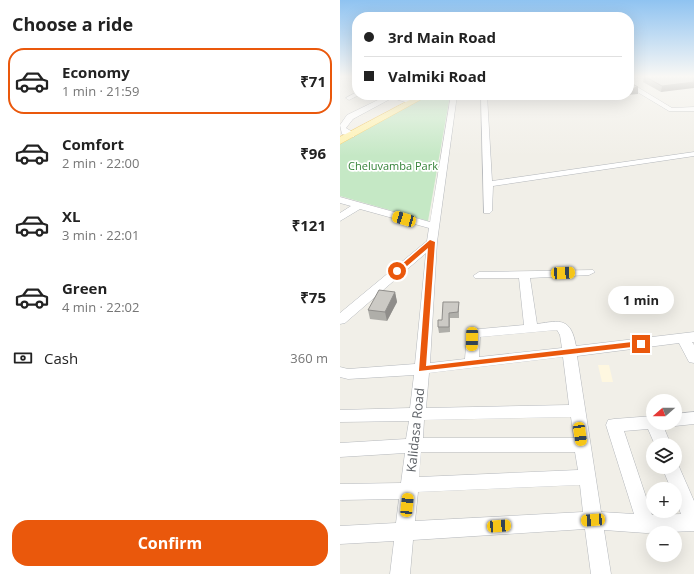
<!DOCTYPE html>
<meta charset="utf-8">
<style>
body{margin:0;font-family:"Open Sans",sans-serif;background:#f6f6f6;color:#222;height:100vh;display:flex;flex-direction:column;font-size:15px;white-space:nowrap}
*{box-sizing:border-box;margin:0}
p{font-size:13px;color:#767676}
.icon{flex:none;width:22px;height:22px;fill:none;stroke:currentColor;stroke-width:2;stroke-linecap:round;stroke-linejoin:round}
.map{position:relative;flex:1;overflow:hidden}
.sheet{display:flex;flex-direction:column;background:#fff;width:340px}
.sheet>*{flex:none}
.guide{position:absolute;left:12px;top:12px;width:282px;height:88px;border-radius:16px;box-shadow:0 4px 16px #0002;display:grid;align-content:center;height:88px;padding:0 12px;background:#fff}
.needle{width:26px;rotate:250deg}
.controls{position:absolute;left:306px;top:394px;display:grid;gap:8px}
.controls a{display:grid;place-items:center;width:36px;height:36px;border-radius:50%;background:#fff;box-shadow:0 4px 16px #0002;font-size:20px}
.end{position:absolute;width:18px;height:18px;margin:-9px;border:5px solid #ea580c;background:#fff;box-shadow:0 0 0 2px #fff}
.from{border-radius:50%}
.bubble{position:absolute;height:28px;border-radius:14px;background:#fff;box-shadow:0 4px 16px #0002;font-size:13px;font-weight:700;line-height:28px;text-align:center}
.car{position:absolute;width:12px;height:24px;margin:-12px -6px;border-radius:5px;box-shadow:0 0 3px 1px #0007;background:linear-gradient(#f5c518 24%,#345 0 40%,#f5c518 0 76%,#345 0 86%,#f5c518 0)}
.guide b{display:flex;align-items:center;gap:14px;height:38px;font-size:15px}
.guide b+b{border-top:1px solid #e0e0e0}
.guide i{width:10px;height:10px;background:#222}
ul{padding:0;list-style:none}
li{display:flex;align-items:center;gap:12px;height:66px;margin:0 8px 6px;padding:0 4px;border:2px solid transparent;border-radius:16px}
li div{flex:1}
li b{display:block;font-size:15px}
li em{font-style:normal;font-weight:700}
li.current{border-color:#ea580c}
li>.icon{width:36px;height:36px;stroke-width:1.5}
h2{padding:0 12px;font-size:18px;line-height:48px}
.pay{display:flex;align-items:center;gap:10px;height:44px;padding:0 12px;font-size:15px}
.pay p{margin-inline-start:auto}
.action{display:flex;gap:8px;margin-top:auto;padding:8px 12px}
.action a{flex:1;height:46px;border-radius:16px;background:#ea580c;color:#fff;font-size:16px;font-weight:700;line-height:46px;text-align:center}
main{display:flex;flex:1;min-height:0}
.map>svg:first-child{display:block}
.commercial{fill:#fef7e0}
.green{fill:#c5e8c5}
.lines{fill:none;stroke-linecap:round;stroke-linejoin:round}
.minor-casing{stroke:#b5b8bc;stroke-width:1}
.major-casing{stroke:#f2c960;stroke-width:1}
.minor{fill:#fff;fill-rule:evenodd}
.major{fill:#fff2af;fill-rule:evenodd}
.wall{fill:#afaea9}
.shaded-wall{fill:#8f8d8a}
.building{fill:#cccac5;stroke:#8f8d8a}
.route{fill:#ea580c}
.labels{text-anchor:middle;stroke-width:3.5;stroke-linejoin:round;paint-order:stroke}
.far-park-label{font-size:11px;fill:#348238;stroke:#fff}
.street-label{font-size:13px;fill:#5f6368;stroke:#fff}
</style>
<main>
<section class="sheet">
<h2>Choose a ride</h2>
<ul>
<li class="current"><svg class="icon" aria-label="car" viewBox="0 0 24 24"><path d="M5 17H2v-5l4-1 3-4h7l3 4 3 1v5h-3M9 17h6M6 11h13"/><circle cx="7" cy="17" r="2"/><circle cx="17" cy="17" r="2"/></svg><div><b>Economy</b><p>1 min · 21:59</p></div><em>₹71</em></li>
<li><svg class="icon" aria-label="car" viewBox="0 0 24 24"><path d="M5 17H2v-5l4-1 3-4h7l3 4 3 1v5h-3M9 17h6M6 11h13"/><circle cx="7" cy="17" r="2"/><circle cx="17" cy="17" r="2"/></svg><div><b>Comfort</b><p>2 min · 22:00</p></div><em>₹96</em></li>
<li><svg class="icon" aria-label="car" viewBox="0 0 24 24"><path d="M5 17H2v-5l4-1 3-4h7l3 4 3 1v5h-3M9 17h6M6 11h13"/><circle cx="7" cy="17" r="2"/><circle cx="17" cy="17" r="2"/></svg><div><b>XL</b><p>3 min · 22:01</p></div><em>₹121</em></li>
<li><svg class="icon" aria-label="car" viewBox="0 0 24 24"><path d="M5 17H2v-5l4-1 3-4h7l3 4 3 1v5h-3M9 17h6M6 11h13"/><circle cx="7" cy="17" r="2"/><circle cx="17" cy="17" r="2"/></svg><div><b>Green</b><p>4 min · 22:02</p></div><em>₹75</em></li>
</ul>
<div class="pay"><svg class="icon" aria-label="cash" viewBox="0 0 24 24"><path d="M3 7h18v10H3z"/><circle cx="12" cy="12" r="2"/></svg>Cash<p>360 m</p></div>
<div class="action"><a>Confirm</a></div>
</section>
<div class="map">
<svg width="354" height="574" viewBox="0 0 354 574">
<rect width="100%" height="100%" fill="#f1efe8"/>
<!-- commercial -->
<path class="commercial" d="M258,365h11l4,17h-11z"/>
<!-- green -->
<path class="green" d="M89,95h21l-22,126 -88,-25v-52z"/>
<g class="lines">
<!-- minor casing -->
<g class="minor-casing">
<g id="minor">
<path d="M289,76h13l-13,3z"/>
<path d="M289,82l43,26 22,-1v4h-25l-40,-24z"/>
<path d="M17,92v3h2l-10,5 -3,-2z"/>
<path d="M40,95h15l20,7 -3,2 -20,-6 -39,21 -7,9 8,5v4l-12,-3 -2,-9 7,-10 37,-18z"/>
<path d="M111,95h6l-20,147 -7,121 35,-4 2,-26 2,-3 55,-5 -5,-47h-44l-2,-2 6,-4 114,-2 2,2 -6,3 -59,3 7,46c24,-4 34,-6 39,22l118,-14v10h-2l2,3v18l-5,-1 -10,-19 -102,13 24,156 33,2 -28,-89 2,-5 6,-1 39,-3v7h9l9,22h-16l-7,-16 -24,2 28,84 29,-1 -6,-16v-9h-4l-9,-22h13v-6l2,1 17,39v30l-48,2 -42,-3 7,44h-20l-6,-45 -172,11 -3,34h-20l4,-33 -54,3v-18l56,-3 3,-24 -59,1v-16l61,-1 4,-30 -65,4v-14l66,-4 3,-18 -69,1v-12l70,-2 4,-33 -66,4 -8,-2v-10l8,2 67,-5 11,-111 -81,70 -5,1v-11l87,-72 2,-13 -69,-19 -20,12v-8l11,-7 -11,-3v-6l90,25zM217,330l3,5 2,13 -83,9 1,-20zM223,357l6,48 -143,3 3,-35zM231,417l3,21h-151l1,-18zM81,452h154l3,18 -159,7zM240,485l3,27 -168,9 3,-29z"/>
<path d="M141,95h6l5,86 202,-29v4l-201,30 -1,25 -2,2h-6z"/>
<path d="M354,412v12l-19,2 -6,-3h6v-9z"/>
</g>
</g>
<!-- major casing -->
<g class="major-casing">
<path id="major" d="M79,95h10l-89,49v-7z"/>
</g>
<!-- minor -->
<use href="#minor" class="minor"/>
<!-- major -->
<use href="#major" class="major"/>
</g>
<!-- wall -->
<g class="wall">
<path d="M304,76h50v2l-33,14 -18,-10z"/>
<path d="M55,292l2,10 -10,19 -17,-2 -2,-9z"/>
<path d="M119,302v16h-9v14l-11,1 -1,-6 4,-7z"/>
</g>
<!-- shaded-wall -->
<g class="shaded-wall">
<path d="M354,82v6l-33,4 1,-6z"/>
<path d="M298,87v7l-12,1h3v-6z"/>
<path d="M55,292l2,10 -10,19 -2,-9z"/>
</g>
<!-- building -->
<g class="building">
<path d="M304,76h45l5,2v4l-32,4z"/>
<path d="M289,82l9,5 -9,2z"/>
<path d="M39,290l16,2 -10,20 -17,-2z"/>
<path d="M103,302h16l-1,10 -9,1v14h-11v-7h4z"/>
</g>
<!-- sky -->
<linearGradient id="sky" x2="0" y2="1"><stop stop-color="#8fc3f1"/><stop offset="0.49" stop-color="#f9f8f5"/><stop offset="1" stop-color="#f9f8f5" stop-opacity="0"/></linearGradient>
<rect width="354" height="156" fill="url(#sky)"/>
<!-- route -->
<path class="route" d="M90,240l5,2 -9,124 215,-25 4,3 -4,2 -222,25 9,-123 -28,24 -6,-1z"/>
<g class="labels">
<!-- far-park labels -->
<g class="far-park-label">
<text x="53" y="170">Cheluvamba Park</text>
</g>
<!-- street labels -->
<g class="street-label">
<text transform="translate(75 430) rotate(-84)" y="5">Kalidasa Road</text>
</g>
</g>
</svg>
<div class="controls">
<a><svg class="needle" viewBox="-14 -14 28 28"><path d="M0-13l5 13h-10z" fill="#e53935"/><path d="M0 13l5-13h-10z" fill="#767676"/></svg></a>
<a><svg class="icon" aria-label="layers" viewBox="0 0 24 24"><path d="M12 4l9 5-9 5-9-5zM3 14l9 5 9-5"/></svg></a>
<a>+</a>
<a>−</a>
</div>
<i class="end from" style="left:57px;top:271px"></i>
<i class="end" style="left:301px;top:344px"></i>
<div class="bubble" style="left:268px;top:286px;width:66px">1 min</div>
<i class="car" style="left:64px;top:219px;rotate:286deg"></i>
<i class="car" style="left:223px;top:273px;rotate:87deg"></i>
<i class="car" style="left:132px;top:339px;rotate:181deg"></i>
<i class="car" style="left:240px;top:434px;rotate:172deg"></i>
<i class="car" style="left:67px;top:505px;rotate:6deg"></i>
<i class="car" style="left:253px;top:520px;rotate:266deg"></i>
<i class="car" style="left:159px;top:526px;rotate:86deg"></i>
<div class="guide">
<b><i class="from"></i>3rd Main Road</b>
<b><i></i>Valmiki Road</b>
</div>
</div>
</main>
